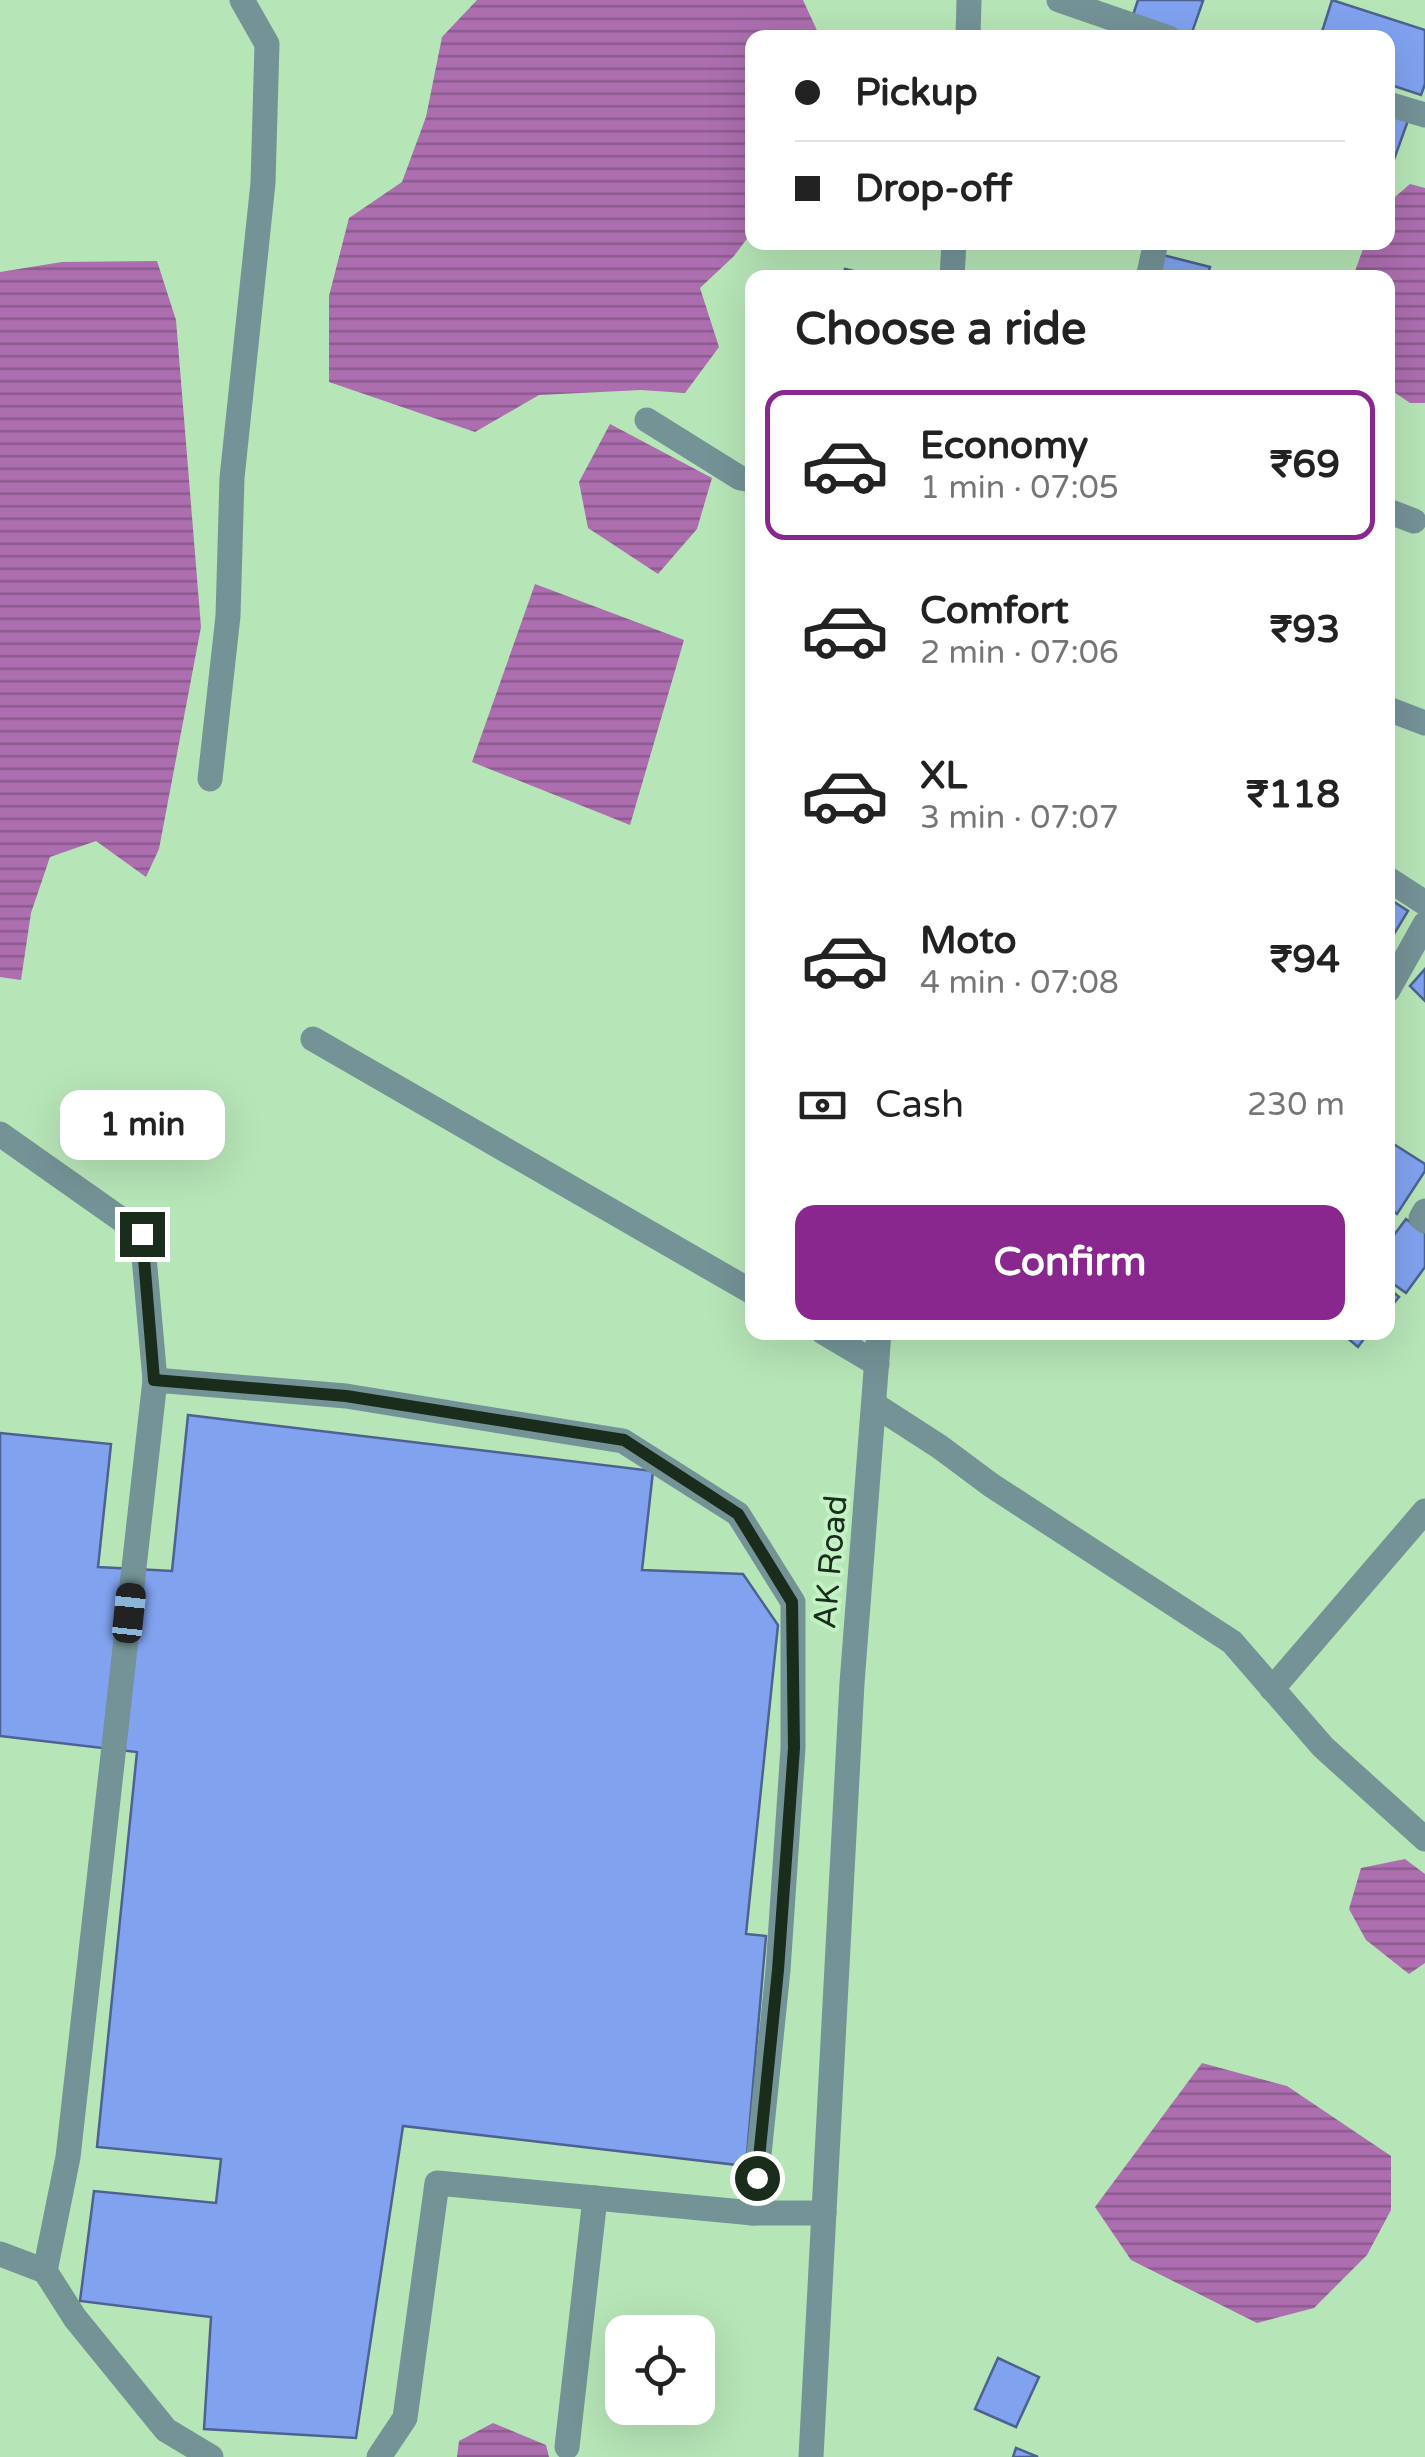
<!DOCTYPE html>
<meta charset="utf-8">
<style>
body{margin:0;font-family:"Varela Round",sans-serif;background:#f6f6f6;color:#222;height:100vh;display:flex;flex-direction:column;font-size:38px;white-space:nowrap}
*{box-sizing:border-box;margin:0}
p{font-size:32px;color:#767676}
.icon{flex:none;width:55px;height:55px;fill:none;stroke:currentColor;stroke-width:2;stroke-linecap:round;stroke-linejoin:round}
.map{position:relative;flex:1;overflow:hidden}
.sheet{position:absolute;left:745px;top:270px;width:650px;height:1070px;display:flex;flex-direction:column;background:#fff;border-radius:20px;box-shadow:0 10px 40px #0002}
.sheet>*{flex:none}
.guide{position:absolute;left:745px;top:30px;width:650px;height:220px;border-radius:20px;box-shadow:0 10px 40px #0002;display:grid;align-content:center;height:220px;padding:0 50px;background:#fff}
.tools{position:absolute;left:605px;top:2315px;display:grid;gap:20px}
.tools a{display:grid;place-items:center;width:110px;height:110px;border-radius:20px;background:#fff;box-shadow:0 10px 40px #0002;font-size:50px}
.end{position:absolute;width:45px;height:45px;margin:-22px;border:12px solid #1a2c1b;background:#fff;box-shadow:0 0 0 5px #fff}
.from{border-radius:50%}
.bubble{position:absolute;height:70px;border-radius:20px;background:#fff;box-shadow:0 10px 40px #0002;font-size:32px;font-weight:700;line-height:70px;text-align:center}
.car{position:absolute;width:30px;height:60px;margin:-30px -15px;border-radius:12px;box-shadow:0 0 8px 2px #0007;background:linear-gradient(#222 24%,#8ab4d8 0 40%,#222 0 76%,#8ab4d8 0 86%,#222 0)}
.guide b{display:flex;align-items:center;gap:35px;height:95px;font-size:38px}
.guide b+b{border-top:2px solid #e0e0e0}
.guide i{width:25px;height:25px;background:#222}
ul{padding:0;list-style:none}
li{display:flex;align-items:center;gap:30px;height:150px;margin:0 20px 15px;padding:0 30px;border:5px solid transparent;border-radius:20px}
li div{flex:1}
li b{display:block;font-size:38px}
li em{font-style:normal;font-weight:700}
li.active{border-color:#89278f}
li>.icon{width:90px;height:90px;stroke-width:1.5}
h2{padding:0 50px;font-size:45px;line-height:120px}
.pay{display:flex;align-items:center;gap:25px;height:110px;padding:0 50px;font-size:38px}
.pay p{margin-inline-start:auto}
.cta{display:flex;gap:20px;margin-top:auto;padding:20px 50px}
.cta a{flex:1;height:115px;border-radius:20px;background:#89278f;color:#fff;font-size:40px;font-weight:700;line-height:115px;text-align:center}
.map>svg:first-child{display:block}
.water{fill:url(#water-rules)}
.building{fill:#80a2ef;stroke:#4d6290;stroke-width:2.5}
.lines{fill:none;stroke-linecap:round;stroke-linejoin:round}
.minor{stroke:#749397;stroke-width:25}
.route{stroke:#1a2c1b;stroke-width:12}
.labels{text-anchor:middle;stroke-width:8;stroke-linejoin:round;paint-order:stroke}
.street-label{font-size:32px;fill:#1a2c1b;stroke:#c3f2c4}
</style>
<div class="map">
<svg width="1425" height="2457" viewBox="0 0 1425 2457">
<defs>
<pattern id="water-rules" width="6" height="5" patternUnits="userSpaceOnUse" patternTransform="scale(2.5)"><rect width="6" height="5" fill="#ac6eaf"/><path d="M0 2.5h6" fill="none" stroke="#8b5b8e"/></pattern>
</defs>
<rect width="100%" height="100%" fill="#b6e5b7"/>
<!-- water -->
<g class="water">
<path d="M477,0h326l17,37 -68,1v194l-18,24 -34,32 19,59 -34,46 -44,-3 -102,5 -64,37 -146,-50v-86l20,-78 53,-36 24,-65 16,-80z"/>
<path d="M1410,184l15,4v215h-15l-22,-15v-110l-35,-1 12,-34 23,-1v-39z"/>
<path d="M157,261l19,59 25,307 -42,222 -13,28 -50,-36 -46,16 -19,56 -10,67 -21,-3v-705l62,-10z"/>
<path d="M610,424l102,54 -15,51 -39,45 -70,-46 -9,-46z"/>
<path d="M535,584l149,56 -54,185 -158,-63z"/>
<path d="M1405,1859l20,15v89l-16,11 -43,-34 -17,-31 12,-41z"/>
<path d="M1202,2063l85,23 104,70v54l-24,45 -53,53 -57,15 -126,-63 -36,-53z"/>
<path d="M493,2423l53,22 3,12h-92l2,-16z"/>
</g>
<!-- building -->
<g class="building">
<path d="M1138,0h61l4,1 -13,37h-12l-47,-17z"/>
<path d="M1332,0l93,30v54l-4,11 -33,-11v-46h-68z"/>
<path d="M1388,107l22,8 -22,61z"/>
<path d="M1159,254l51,13 -3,11h-54z"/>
<path d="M845,269l26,6v3h-28z"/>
<path d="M1388,898l20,13 -20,33z"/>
<path d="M1425,969v32l-15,-15z"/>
<path d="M1392,1143l33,21v7l-28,43 -9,-7v-57z"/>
<path d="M1406,1219l19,14v34l-19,26 -18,-13v-37z"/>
<path d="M1388,1288l11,9 -11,13z"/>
<path d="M1340,1332h29l-11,15z"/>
<path d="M188,1415l465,56 -11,99 101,4 35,51 -32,309 20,2 -20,230 -343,-40 -47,312 -152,-9 7,-112 -131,-16 14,-110 122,12 5,-44 -124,-12 40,-395 -137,-16v-303l111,11 -13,123 74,4z"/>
<path d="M998,2358l41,19 -23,50 -41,-18z"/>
<path d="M1016,2448l22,9h-25z"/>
</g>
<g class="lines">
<!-- minor -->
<g class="minor">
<path d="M1059,0l110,38"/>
<path d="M968,38l1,-38"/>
<path d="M1388,104l37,11"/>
<path d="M952,278l2,-36"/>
<path d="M1148,278l8,-36"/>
<path d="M647,420l93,58 12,2"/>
<path d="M1388,511l26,10"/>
<path d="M1388,709l37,14"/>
<path d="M210,779l18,-163 4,-138 31,-295 4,-139 -25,-44"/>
<path d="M1388,879l37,24"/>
<path d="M1388,990l37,-66"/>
<path d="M313,1039l439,253"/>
<path d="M0,1134l142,100 13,146"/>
<path d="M1425,1211l-4,7 4,3"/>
<path d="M823,1332l54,32"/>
<path d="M875,1405l65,42 51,38 241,157 91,105 102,92"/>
<path d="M1272,1689l153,-178"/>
<path d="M0,2254l45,17 30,47 91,112 45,27"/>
<path d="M45,2271l23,-114 87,-777 191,16 277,45 115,73 55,88v146l-15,222 -25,243h71"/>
<path d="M567,2447l28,-249"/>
<path d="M379,2457l26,-39 32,-235 316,30"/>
<path d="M811,2457l41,-774 27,-351"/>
</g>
</g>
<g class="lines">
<!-- route -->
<path class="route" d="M142,1234l12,146 192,16 278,44 114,74 54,88 2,146 -16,222 -21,208"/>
</g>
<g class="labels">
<!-- street labels -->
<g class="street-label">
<text transform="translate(830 1562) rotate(-85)" y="11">AK Road</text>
</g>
</g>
</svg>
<div class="tools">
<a><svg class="icon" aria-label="locate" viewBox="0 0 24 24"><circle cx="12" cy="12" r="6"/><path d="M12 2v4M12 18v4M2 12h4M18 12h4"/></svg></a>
</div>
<i class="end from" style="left:757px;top:2178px"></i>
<i class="end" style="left:142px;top:1234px"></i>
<div class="bubble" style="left:60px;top:1090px;width:165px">1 min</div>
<i class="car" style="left:129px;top:1613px;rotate:6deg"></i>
<div class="guide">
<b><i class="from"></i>Pickup</b>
<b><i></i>Drop-off</b>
</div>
<section class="sheet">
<h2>Choose a ride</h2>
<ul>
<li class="active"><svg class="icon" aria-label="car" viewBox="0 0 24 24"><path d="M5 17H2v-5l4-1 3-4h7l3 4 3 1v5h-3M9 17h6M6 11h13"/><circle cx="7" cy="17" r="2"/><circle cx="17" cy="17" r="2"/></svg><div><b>Economy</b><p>1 min · 07:05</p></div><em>₹69</em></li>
<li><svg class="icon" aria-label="car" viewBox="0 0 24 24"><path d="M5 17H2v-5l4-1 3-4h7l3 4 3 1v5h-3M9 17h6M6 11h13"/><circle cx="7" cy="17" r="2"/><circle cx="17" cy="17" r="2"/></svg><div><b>Comfort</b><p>2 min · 07:06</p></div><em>₹93</em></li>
<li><svg class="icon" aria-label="car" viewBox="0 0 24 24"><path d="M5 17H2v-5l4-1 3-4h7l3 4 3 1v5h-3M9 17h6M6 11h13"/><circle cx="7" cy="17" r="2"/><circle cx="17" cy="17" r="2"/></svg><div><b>XL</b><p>3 min · 07:07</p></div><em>₹118</em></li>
<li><svg class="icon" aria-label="car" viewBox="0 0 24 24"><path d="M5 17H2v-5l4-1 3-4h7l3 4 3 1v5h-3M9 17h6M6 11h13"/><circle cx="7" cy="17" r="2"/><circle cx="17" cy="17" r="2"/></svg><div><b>Moto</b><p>4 min · 07:08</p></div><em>₹94</em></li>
</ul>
<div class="pay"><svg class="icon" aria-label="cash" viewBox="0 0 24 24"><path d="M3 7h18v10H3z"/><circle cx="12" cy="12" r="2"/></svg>Cash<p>230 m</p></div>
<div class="cta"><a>Confirm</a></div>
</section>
</div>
